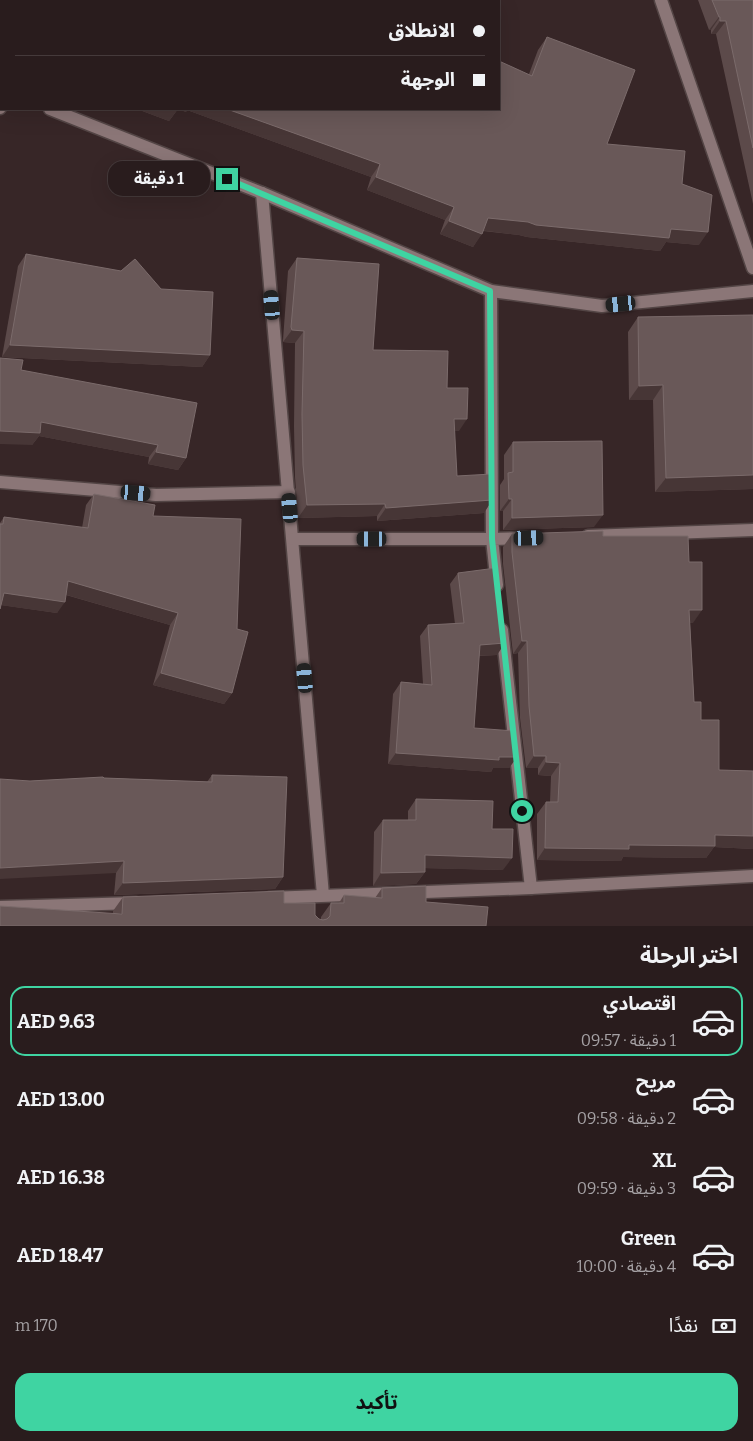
<!DOCTYPE html>
<html lang="ar">
<meta charset="utf-8">
<style>
body{margin:0;font-family:Bitter,"Noto Sans Arabic",serif;background:#312526;color:#f1f3f6;direction:rtl;height:100vh;display:flex;flex-direction:column;font-size:19px;white-space:nowrap}
*{box-sizing:border-box;margin:0}
p{font-size:16px;color:#a5a1a4}
.icon{flex:none;width:28px;height:28px;fill:none;stroke:currentColor;stroke-width:2;stroke-linecap:round;stroke-linejoin:round}
.map{position:relative;height:926px;overflow:hidden;direction:ltr}
.side{display:flex;flex-direction:column;background:#291c1d;flex:1}
.side>*{flex:none}
.banner{position:absolute;left:0px;top:0px;width:500px;height:110px;box-shadow:0 5px 20px #0002,0 0 0 1px #453a3b;direction:rtl;display:grid;align-content:center;height:110px;padding:0 15px;background:#291c1d}
.end{position:absolute;width:22px;height:22px;margin:-11px;border:6px solid #3fd4a2;background:#111;box-shadow:0 0 0 2px #111}
.from{border-radius:50%}
.bubble{position:absolute;height:35px;border-radius:15px;background:#291c1d;box-shadow:0 5px 20px #0002,0 0 0 1px #453a3b;font-size:16px;font-weight:700;line-height:35px;text-align:center;direction:rtl}
.car{position:absolute;width:15px;height:30px;margin:-15px -8px;border-radius:6px;box-shadow:0 0 4px 1px #0007;background:linear-gradient(#222 24%,#8ab4d8 0 40%,#222 0 76%,#8ab4d8 0 86%,#222 0)}
.banner b{display:flex;align-items:center;gap:18px;height:48px;font-size:19px}
.banner b+b{border-top:1px solid #453a3b}
.banner i{width:12px;height:12px;background:#f1f3f6}
ul{padding:0;list-style:none}
li{display:flex;align-items:center;gap:15px;height:70px;margin:0 10px 8px;padding:0 5px;border:2px solid transparent;border-radius:15px}
li div{flex:1}
li b{display:block;font-size:19px}
li em{font-style:normal;font-weight:700}
li.selected{border-color:#3fd4a2}
li>.icon{width:45px;height:45px;stroke-width:1.5}
h2{padding:0 15px;font-size:22px;line-height:60px}
.pay{display:flex;align-items:center;gap:12px;height:55px;padding:0 15px;font-size:19px}
.pay p{margin-inline-start:auto}
.cta{display:flex;gap:10px;margin-top:auto;padding:10px 15px}
.cta a{flex:1;height:58px;border-radius:15px;background:#3fd4a2;color:#111;font-size:20px;font-weight:700;line-height:58px;text-align:center}
.map>svg:first-child{display:block}
.lines{fill:none;stroke-linecap:round;stroke-linejoin:round}
.street-casing{stroke:#534545;stroke-width:15}
.street{stroke:#8b7677;stroke-width:12}
.wall{fill:#5c4a4a}
.shaded-wall{fill:#473636}
.building{fill:#695858;stroke:#7b6b6b}
.route{stroke:#3fd4a2;stroke-width:6}
</style>
<div class="map">
<svg width="753" height="926" viewBox="0 0 753 926">
<rect width="100%" height="100%" fill="#372627"/>
<g class="lines">
<!-- street casing -->
<g class="street-casing">
<g id="street">
<path d="M661,0l92,268"/>
<path d="M0,89l1,1"/>
<path d="M0,108l1,-5"/>
<path d="M50,109l212,84 229,98 111,15 151,-15"/>
<path d="M262,193l61,702"/>
<path d="M0,482l156,13 133,-3"/>
<path d="M588,536l165,-6"/>
<path d="M293,539h199l-1,-248"/>
<path d="M497,585l-5,-46 34,-1"/>
<path d="M502,630l29,258"/>
<path d="M269,898l262,-10 222,-12"/>
<path d="M0,907l136,-4"/>
</g>
</g>
<!-- street -->
<use href="#street" class="street"/>
</g>
<!-- wall -->
<g class="wall">
<path d="M698,0h55v204l-37,-170h-5v-4h-2z"/>
<path d="M547,37l60,107 75,40 17,61 -33,-3 -6,9 -133,-14 -8,-2 -36,-4 -10,16 -33,-13 5,-14 -78,-30 4,-13 -184,-67 -1,2 -8,-3 -9,12 -32,-12h362l30,-35 9,-24z"/>
<path d="M26,254l184,101 -8,12 -200,-10 16,-91z"/>
<path d="M297,258l76,92 74,38 12,43h-5l3,45 35,24 -8,13 -107,8v-5l-79,2 -3,-41 -1,-51 1,-83 -12,-1v-2l5,-69z"/>
<path d="M638,317l115,172 -98,3 -2,-92h-24l-1,-68z"/>
<path d="M21,370l165,88 -8,12 -30,-6 1,-7 -110,-21 -7,9z"/>
<path d="M513,442l81,85 -91,3v-19h-3v-26l4,-6v-24z"/>
<path d="M94,494l59,22 79,177 -8,11 -71,-19 17,-60 -104,-30 -9,18 -56,-8 -1,4v-86l4,-6 78,11 4,-23z"/>
<path d="M512,534l91,2 86,26 4,61h-3l4,79 25,68 34,1v78l-39,-2 -8,11 -83,-1 -2,4 -84,-1v-46l9,-12h4l1,-26 -13,-1v-7h-12l-6,-50 -2,-65 -5,1 -10,-90v-17z"/>
<path d="M458,573l39,82 -18,1 -5,72 43,29 -8,11h-16l-2,4 -103,-8 5,-70 8,-12 22,2 -3,-48 8,-11 27,-1 -5,-40z"/>
<path d="M212,775l71,102 -8,12 -161,6 2,-22 -86,-92 74,-3 103,4z"/>
<path d="M416,799l76,30 11,41 -78,-2v4l-9,12 -43,2 1,-54 9,-12h25v-9z"/>
<path d="M382,888l44,14 60,24 -373,-13v-2l10,-14 161,6 31,12 4,4 2,1v-3l10,-14h8l5,-8 31,3z"/>
</g>
<!-- shaded-wall -->
<g class="shaded-wall">
<path d="M719,17h1l-9,13h-2z"/>
<rect x="0" y="20" width="1" height="16"/>
<path d="M720,21h6l-10,13h-5z"/>
<path d="M137,109h90l153,55 -9,13 -184,-67 -1,2 -8,-3 -9,12z"/>
<path d="M376,177l78,30 -9,13 -78,-30z"/>
<path d="M488,218l183,11 37,3 -9,13 -33,-3 -6,9 -133,-14 -8,-2 -40,-5z"/>
<path d="M449,221l33,13 -9,13 -33,-13z"/>
<path d="M292,330l12,1 -9,12 -12,-1z"/>
<path d="M10,345l200,10 -8,12 -200,-10z"/>
<path d="M663,385l-10,15h-24l10,-14z"/>
<path d="M454,419h13l-8,12h-14z"/>
<path d="M41,422l117,23 -9,12 -110,-21 -7,9 -32,-1v-13z"/>
<path d="M156,452l30,6 -8,12 -30,-6z"/>
<path d="M753,475v14l-98,3 11,-14z"/>
<path d="M509,499h3l-9,12h-3z"/>
<path d="M492,500l-8,13 -107,8 9,-13z"/>
<path d="M385,504l-8,12 -79,2 9,-13z"/>
<path d="M603,515l-9,12 -91,3 9,-12z"/>
<path d="M68,581l110,32 -8,12 -110,-32z"/>
<path d="M4,593l61,9 -8,11 -57,-8z"/>
<path d="M689,610h13l-9,13h-13z"/>
<path d="M522,641h5l-9,12 -5,1z"/>
<path d="M505,643l-8,12 -25,1 8,-11z"/>
<path d="M161,673l71,20 -8,11 -71,-19z"/>
<path d="M396,753l103,4h18l-8,11h-16l-2,4 -103,-8z"/>
<path d="M534,756h12l-8,12h-12z"/>
<path d="M546,762l14,1 -9,13 -13,-1z"/>
<path d="M715,835l38,1v13l-39,-2 -8,11 -83,-1 -2,4 -84,-1 8,-12 84,-3z"/>
<path d="M425,855l87,3 -9,12 -87,-2z"/>
<path d="M124,861l-8,12 -116,6v-11z"/>
<path d="M425,872l-9,12 -43,2 8,-13z"/>
<path d="M283,877l-8,12 -161,6 9,-12z"/>
</g>
<!-- building -->
<g class="building">
<path d="M0,0h413l-1,1h-411v19h-1z"/>
<path d="M712,0h41v148l-27,-127h-6v-4h-1z"/>
<path d="M547,37l88,33 -28,74 78,7 -3,33 30,11 -4,37 -37,-3 -2,9 -133,-13 -8,-3 -40,-4 -6,16 -33,-13 5,-14 -78,-30 4,-13 -153,-55h272v-48l33,15z"/>
<path d="M26,254l95,17 14,-12 26,30 52,3 -3,63 -200,-10z"/>
<path d="M297,258l82,6 -6,86 75,1 -1,37h21l-1,31h-13l3,57 35,-2v26l-106,8 -1,-4 -78,1 -4,-40 -1,-51 2,-83 -12,-1 -1,-3z"/>
<path d="M753,315v160l-87,3 -3,-93 -24,1 -1,-69z"/>
<path d="M0,358l23,2 -2,10 176,33 -11,55 -30,-6 2,-7 -117,-23 -1,11 -40,-2z"/>
<path d="M602,441l1,74 -91,3v-19h-3l-1,-26 5,-1v-30z"/>
<path d="M94,494l61,11 -2,11 88,3 -4,110 11,3 -16,61 -71,-20 17,-60 -110,-32 -3,21 -61,-9 -4,16v-85h3l1,-7 84,11z"/>
<path d="M603,531v5h85l1,26h13v48h-13l5,92h7v18h18v50l34,1v65l-38,-1v11l-86,-1v4l-84,-1 1,-46h12l2,-39 -14,-1v-6h-12l-5,-50 -2,-65h-5l-10,-89v-18z"/>
<path d="M496,568l9,75 -25,2 -6,83 40,3 3,26h-18v3l-103,-7 5,-71 31,3 -4,-60 36,-2 -6,-50z"/>
<path d="M212,775l75,2 -4,100 -160,6 1,-22 -124,7v-89l30,2 73,-4 1,1 108,4z"/>
<path d="M416,799l77,2 -1,28h21l-1,29 -87,-3v17l-44,1 2,-53h33z"/>
<path d="M426,886v16l62,5 -2,19h-486v-20l122,8 1,-17 161,-6v12h31v12l4,4 4,1 4,-1 3,-3 1,-13h13v-8l38,3v-10z"/>
</g>
<g class="lines">
<!-- route -->
<path class="route" d="M227,179l263,112 2,248 30,272"/>
</g>
</svg>
<i class="end from" style="left:522px;top:811px"></i>
<i class="end" style="left:227px;top:179px"></i>
<div class="bubble" style="left:108px;top:161px;width:102px">1 دقيقة</div>
<i class="car" style="left:621px;top:304px;rotate:264deg"></i>
<i class="car" style="left:272px;top:305px;rotate:355deg"></i>
<i class="car" style="left:136px;top:493px;rotate:95deg"></i>
<i class="car" style="left:290px;top:508px;rotate:355deg"></i>
<i class="car" style="left:529px;top:538px;rotate:88deg"></i>
<i class="car" style="left:372px;top:539px;rotate:270deg"></i>
<i class="car" style="left:305px;top:678px;rotate:355deg"></i>
<div class="banner">
<b><i class="from"></i>الانطلاق</b>
<b><i></i>الوجهة</b>
</div>
</div>
<section class="side">
<h2>اختر الرحلة</h2>
<ul>
<li class="selected"><svg class="icon" aria-label="car" viewBox="0 0 24 24"><path d="M5 17H2v-5l4-1 3-4h7l3 4 3 1v5h-3M9 17h6M6 11h13"/><circle cx="7" cy="17" r="2"/><circle cx="17" cy="17" r="2"/></svg><div><b>اقتصادي</b><p>1 دقيقة · 09:57</p></div><em>AED 9.63</em></li>
<li><svg class="icon" aria-label="car" viewBox="0 0 24 24"><path d="M5 17H2v-5l4-1 3-4h7l3 4 3 1v5h-3M9 17h6M6 11h13"/><circle cx="7" cy="17" r="2"/><circle cx="17" cy="17" r="2"/></svg><div><b>مريح</b><p>2 دقيقة · 09:58</p></div><em>AED 13.00</em></li>
<li><svg class="icon" aria-label="car" viewBox="0 0 24 24"><path d="M5 17H2v-5l4-1 3-4h7l3 4 3 1v5h-3M9 17h6M6 11h13"/><circle cx="7" cy="17" r="2"/><circle cx="17" cy="17" r="2"/></svg><div><b>XL</b><p>3 دقيقة · 09:59</p></div><em>AED 16.38</em></li>
<li><svg class="icon" aria-label="car" viewBox="0 0 24 24"><path d="M5 17H2v-5l4-1 3-4h7l3 4 3 1v5h-3M9 17h6M6 11h13"/><circle cx="7" cy="17" r="2"/><circle cx="17" cy="17" r="2"/></svg><div><b>Green</b><p>4 دقيقة · 10:00</p></div><em>AED 18.47</em></li>
</ul>
<div class="pay"><svg class="icon" aria-label="cash" viewBox="0 0 24 24"><path d="M3 7h18v10H3z"/><circle cx="12" cy="12" r="2"/></svg>نقدًا<p>170 m</p></div>
<div class="cta"><a>تأكيد</a></div>
</section>
